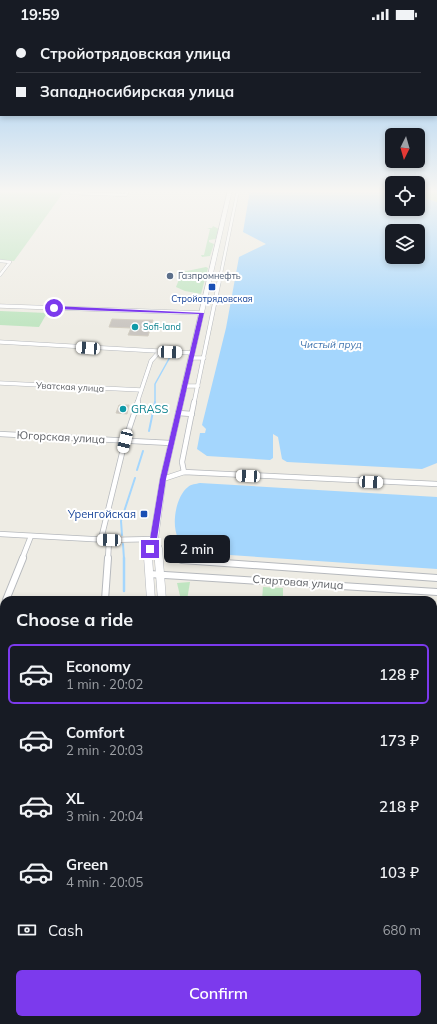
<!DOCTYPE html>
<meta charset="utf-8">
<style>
body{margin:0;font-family:Mulish,sans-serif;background:#20242c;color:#f1f3f6;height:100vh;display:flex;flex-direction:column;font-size:15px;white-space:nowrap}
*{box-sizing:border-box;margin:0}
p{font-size:13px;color:#9ea1a6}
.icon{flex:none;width:22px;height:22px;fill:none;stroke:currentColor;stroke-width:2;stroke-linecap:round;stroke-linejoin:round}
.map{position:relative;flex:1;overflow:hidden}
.sheet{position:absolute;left:0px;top:568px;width:437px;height:428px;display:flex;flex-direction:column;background:#171b24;border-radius:12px 12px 0 0;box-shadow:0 2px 6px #0003}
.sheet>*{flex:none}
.guide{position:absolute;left:0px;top:0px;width:437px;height:88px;box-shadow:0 2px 6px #0003;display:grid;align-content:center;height:88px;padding:0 16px;background:#171b24}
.needle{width:26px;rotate:185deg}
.buttons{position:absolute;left:385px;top:100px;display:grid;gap:8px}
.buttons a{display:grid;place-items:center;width:40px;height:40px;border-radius:6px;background:#171b24;box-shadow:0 2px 6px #0003;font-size:20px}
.end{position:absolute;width:18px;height:18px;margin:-9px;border:5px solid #7c3aed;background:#fff;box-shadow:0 0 0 2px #fff}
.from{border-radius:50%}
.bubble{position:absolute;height:28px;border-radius:6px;background:#171b24;box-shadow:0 2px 6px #0003;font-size:13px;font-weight:600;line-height:28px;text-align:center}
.car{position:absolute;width:12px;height:24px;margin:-12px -6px;border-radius:5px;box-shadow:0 0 3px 1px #0007;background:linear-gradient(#fff 24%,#345 0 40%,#fff 0 76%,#345 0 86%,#fff 0)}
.guide b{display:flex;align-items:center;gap:14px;height:38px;font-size:15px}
.guide b+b{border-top:1px solid #363941}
.guide i{width:10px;height:10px;background:#f1f3f6}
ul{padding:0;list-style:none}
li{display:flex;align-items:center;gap:12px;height:60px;margin:0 8px 6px;padding:0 8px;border:2px solid transparent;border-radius:6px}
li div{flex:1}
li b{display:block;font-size:15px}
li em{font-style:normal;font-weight:600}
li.active{border-color:#7c3aed}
li>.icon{width:36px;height:36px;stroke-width:1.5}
h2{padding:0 16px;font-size:18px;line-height:48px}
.pay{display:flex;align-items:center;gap:10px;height:44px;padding:0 16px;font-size:15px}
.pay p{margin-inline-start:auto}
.button{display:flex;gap:8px;margin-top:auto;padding:8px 16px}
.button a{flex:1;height:46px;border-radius:6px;background:#7c3aed;color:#fff;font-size:16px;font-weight:600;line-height:46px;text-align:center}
.status{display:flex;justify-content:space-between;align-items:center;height:28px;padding:0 20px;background:#171b24;direction:ltr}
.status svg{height:11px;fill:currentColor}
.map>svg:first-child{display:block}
.green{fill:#c0e5c1}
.water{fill:#a4d6fd;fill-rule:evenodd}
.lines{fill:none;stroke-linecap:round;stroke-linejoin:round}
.stream-far3{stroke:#a4d6fd;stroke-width:1.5}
.stream-far2{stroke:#a4d6fd;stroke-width:2}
.stream-far1{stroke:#a4d6fd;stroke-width:2.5}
.stream{stroke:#a4d6fd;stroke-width:3}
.building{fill:#cac6c1;stroke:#d3cec2}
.street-far4-casing{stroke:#b6b9bd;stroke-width:3.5}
.street-far3-casing{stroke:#b6b9bd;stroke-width:4.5}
.street-far2-casing{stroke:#b6b9bd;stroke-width:6}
.street-far1-casing{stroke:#b6b9bd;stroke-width:8}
.street-casing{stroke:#b6b9bd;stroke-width:10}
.secondary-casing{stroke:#b7babf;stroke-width:1}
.street-far4{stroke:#fff;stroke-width:2.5}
.street-far3{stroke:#fff;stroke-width:3.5}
.street-far2{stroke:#fff;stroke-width:4.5}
.street-far1{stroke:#fff;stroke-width:6}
.street{stroke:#fff;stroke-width:8}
.secondary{fill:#fff;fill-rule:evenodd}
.route{fill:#7c3aed}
.service-dot{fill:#5c6f8a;stroke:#fff;stroke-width:1.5}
.transit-dot{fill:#1a4fb4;stroke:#fff;stroke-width:1.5}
.culture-dot{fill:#0f9aa8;stroke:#fff;stroke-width:1.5}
.labels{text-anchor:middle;stroke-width:4;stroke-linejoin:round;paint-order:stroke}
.far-service-label{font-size:9px;fill:#4e5e75;stroke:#fff;text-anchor:start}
.far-transit-label{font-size:9px;fill:#164399;stroke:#fff}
.far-culture-label{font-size:9px;fill:#0d838f;stroke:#fff;text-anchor:start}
.far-street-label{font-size:9px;fill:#5c5f64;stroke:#fff}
.far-water-label{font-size:10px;font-style:italic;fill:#4276af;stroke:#fff}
.culture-label{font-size:11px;fill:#0d838f;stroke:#fff;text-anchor:start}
.street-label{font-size:11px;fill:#5c5f64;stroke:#fff}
.transit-label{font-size:11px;fill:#164399;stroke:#fff;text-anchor:end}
</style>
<div class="status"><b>19:59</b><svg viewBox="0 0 49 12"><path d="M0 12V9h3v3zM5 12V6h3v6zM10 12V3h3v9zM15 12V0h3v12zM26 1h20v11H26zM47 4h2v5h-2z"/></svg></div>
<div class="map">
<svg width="437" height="996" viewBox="0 0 437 996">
<rect width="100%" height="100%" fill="#eeece4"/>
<!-- green -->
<g class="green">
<path d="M0,162h65l-51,71 -14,-1z"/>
<path d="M418,162h19v12l-19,-6z"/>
<path d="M213,198l6,3 -3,10 -7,1v2l5,2 -4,12 -8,1 -1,-2h3l6,-26 -3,-1h5z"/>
<path d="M206,239l2,1 -7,26 -16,-3 -9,-4 6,-15z"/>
<path d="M0,283l47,2 -8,14 -39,-2z"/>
<path d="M190,554l-3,18h-6l-4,-17z"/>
<path d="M263,559l20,1v12h-21z"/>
<path d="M387,992h35l1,4h-35z"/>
</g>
<!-- water -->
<g class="water">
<path d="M250,162h142v19h26v-13l19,6v261l-15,6 -135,-7 -5,-3 -4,-22 -5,-3v24l-3,2 -63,-4 -10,-7 3,-16h5l1,-4 -4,-4 24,-97 13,-71 27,-13 -23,-12zM392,203h26v26h-26z"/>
<path d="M200,455l237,14v72l-237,-16c-9,-3 -18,-6 -22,-15 -7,-14 -2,-42 10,-51 3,-3 8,-3 12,-4z"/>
</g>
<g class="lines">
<!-- stream-far3 -->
<path class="stream-far3" d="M155,375v-19l15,-27"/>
<!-- stream-far2 -->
<g class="stream-far2">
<path d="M149,403l6,-29"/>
<path d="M137,442l6,-19"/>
<path d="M122,507l-1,-14 14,-43"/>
<path d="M123,516l1,15"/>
</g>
<!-- stream-far1 -->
<path class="stream-far1" d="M124,563v-33"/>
<!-- stream -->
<path class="stream" d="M215,992l1,4"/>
</g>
<!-- building -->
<g class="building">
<path d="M112,291l25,1h16l-5,16 -20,-1 3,-7 -22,-1z"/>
<path d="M119,377h10l-2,9 -11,-1z"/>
</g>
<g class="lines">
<!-- street-far4 casing -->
<g class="street-far4-casing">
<g id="street-far4">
<path d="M71,165l55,2 2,-5"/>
<path d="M0,233l10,1 -10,13"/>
<path d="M219,255l19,-93"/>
</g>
</g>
<!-- street-far3 casing -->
<g class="street-far3-casing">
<g id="street-far3">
<path d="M0,278l202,7"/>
<path d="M0,314l192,11"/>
<path d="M191,330h13"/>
<path d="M0,355l141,7"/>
<path d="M184,358h14"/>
<path d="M137,375l14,-42 8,-9"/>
<path d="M194,375l25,-121"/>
</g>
</g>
<!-- street-far2 casing -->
<g class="street-far2-casing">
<g id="street-far2">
<path d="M178,385l14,1"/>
<path d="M0,406l170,9"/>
<path d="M184,444l-2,-10 12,-60"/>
<path d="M163,451l21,-7 253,12"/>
<path d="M0,506l109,6 45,-1"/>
<path d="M101,511l24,-98 13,-39"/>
<path d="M22,531l9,-23"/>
<path d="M108,531l1,-19"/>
</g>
</g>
<!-- street-far1 casing -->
<g class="street-far1-casing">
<g id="street-far1">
<path d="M182,532l255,18"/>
<path d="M149,546l288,18"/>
<path d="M6,572l17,-42"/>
<path d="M105,572l3,-42"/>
<path d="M0,587l4,-10"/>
<path d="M0,592l4,1"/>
<path d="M0,688l4,1"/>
</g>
</g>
<!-- street casing -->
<g class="street-casing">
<path id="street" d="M0,916h4"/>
</g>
<!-- secondary casing -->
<g class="secondary-casing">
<g id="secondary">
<path d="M228,162h4l-66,289 -8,60 4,9 4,52h-8l-4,-51 -2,8 3,43h-8l-3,-43 6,-18 10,-60z"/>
<path d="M265,992h12l1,4h-12z"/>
<path d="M285,992h12l1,4h-12z"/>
</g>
</g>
<!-- street-far4 -->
<use href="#street-far4" class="street-far4"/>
<!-- street-far3 -->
<use href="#street-far3" class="street-far3"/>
<!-- street-far2 -->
<use href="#street-far2" class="street-far2"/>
<!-- street-far1 -->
<use href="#street-far1" class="street-far1"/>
<!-- street -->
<use href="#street" class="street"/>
<!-- secondary -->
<use href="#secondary" class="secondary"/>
</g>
<!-- sky -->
<linearGradient id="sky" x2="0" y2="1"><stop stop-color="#8dc2f0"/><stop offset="0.54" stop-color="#f7f6f3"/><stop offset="1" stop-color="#f7f6f3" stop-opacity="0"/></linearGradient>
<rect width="437" height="302" fill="url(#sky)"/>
<!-- route -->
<path class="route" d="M54,278l150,7 -38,166 -9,60 -5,12 -2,1 -3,-3 3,-10 10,-60 39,-165 -147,-5z"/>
<!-- markers -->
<circle class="service-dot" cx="170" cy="248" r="4"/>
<g class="transit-dot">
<rect x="208" y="255" width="8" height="8" rx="2"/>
<rect x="140" y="482" width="8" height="8" rx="2"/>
</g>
<g class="culture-dot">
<circle cx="135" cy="299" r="4"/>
<circle cx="123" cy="381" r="4"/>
</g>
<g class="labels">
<!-- far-service labels -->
<g class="far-service-label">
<text x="178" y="251">Газпромнефть</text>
</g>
<!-- far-transit labels -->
<g class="far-transit-label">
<text x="212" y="274">Стройотрядовская</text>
</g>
<!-- far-culture labels -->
<g class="far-culture-label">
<text x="143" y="302">Sofi-land</text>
</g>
<!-- far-street labels -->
<g class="far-street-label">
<text transform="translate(70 359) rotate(3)" y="3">Уватская улица</text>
</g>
<!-- far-water labels -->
<g class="far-water-label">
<text x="331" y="320">Чистый пруд</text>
</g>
<!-- culture labels -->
<g class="culture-label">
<text x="131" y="385">GRASS</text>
</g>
<!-- street labels -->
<g class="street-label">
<text transform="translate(61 409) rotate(3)" y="4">Югорская улица</text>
<text transform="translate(298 554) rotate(4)" y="4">Стартовая улица</text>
</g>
<!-- transit labels -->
<g class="transit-label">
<text x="136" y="490">Уренгойская</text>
</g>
</g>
</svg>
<div class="buttons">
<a><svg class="needle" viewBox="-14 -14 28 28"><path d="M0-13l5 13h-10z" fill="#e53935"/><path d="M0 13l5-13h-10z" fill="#9ea1a6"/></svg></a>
<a><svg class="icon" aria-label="locate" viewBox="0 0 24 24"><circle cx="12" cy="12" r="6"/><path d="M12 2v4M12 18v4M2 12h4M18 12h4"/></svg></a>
<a><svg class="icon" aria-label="layers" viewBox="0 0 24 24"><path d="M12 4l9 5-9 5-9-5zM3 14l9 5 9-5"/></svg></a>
</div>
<i class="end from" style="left:54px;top:280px"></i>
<i class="end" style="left:150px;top:521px"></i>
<div class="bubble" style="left:164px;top:507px;width:66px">2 min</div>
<i class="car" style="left:88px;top:320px;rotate:274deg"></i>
<i class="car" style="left:170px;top:324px;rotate:92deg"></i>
<i class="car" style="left:125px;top:413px;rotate:194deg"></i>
<i class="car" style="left:248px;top:448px;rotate:273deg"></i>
<i class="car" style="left:371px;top:454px;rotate:93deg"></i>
<i class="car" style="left:109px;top:512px;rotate:272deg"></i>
<div class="guide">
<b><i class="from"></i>Стройотрядовская улица</b>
<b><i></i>Западносибирская улица</b>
</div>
<section class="sheet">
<h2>Choose a ride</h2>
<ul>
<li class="active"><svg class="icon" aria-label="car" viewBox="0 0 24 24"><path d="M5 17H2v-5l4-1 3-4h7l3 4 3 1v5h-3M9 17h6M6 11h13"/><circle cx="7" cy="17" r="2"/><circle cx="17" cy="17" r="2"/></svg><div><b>Economy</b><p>1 min · 20:02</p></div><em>128 ₽</em></li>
<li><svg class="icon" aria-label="car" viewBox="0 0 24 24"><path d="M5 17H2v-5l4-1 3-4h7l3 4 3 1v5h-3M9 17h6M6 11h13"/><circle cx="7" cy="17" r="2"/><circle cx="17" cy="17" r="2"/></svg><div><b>Comfort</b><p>2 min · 20:03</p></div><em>173 ₽</em></li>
<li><svg class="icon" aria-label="car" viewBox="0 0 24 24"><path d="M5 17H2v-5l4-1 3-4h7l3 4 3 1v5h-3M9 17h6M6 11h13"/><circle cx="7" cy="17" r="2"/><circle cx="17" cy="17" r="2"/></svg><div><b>XL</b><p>3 min · 20:04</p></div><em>218 ₽</em></li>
<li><svg class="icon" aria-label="car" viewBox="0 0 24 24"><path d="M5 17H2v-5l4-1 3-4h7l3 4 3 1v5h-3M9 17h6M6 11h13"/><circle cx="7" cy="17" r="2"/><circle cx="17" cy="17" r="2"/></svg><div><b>Green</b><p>4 min · 20:05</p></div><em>103 ₽</em></li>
</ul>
<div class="pay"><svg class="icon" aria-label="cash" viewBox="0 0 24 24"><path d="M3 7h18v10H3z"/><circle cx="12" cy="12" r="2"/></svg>Cash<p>680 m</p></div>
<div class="button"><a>Confirm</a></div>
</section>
</div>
